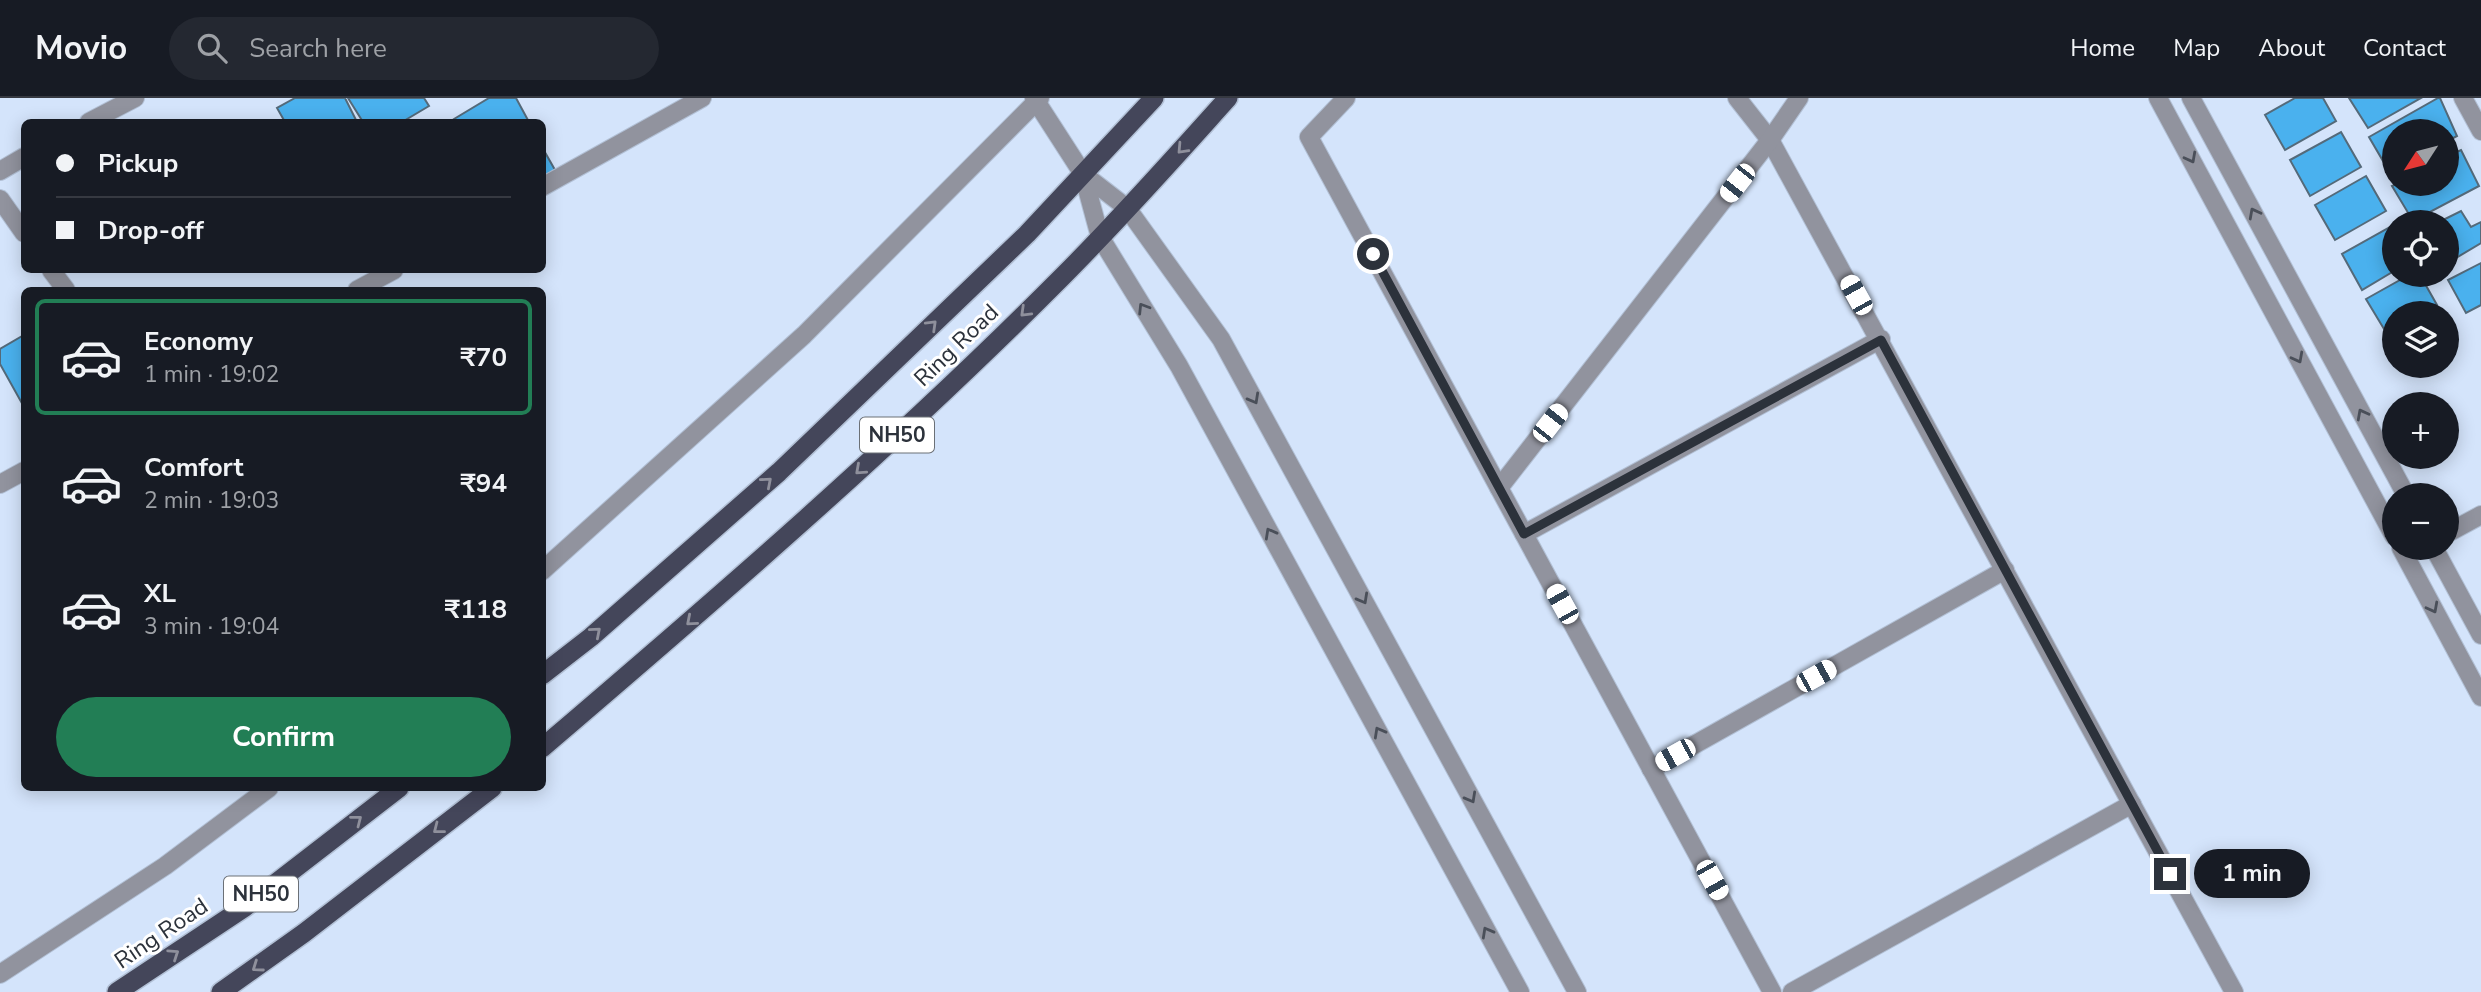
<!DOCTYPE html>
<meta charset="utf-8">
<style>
body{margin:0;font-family:"Nunito Sans",sans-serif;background:#242831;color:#f1f3f6;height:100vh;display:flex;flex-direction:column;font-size:26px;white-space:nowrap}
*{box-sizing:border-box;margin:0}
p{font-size:23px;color:#9ea1a6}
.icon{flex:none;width:38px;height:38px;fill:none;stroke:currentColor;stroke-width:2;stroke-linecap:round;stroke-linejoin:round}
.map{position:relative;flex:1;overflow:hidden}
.side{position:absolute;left:21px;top:189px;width:525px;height:504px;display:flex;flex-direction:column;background:#171b24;border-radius:10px;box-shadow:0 4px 18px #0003}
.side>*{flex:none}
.hud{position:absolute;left:21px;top:21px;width:525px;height:154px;border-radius:10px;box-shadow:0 4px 18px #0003;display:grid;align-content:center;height:154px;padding:0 35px;background:#171b24}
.needle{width:46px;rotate:234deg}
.tools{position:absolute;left:2382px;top:21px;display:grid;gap:14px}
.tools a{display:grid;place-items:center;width:77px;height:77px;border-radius:50%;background:#171b24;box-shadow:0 4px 18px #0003;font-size:35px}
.end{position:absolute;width:32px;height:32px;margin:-16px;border:9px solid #2c323b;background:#fff;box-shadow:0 0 0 4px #fff}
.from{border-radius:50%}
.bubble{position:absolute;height:49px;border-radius:24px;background:#171b24;box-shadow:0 4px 18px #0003;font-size:23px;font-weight:700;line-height:49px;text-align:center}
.car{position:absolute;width:21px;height:42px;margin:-21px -10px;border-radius:9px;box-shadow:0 0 5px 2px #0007;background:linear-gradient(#fff 24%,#345 0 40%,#fff 0 76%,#345 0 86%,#fff 0)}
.hud b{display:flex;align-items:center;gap:24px;height:66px;font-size:26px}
.hud b+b{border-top:2px solid #363941}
.hud i{width:18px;height:18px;background:#f1f3f6}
ul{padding:12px 0 0;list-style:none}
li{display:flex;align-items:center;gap:21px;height:116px;margin:0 14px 10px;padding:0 21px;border:4px solid transparent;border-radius:10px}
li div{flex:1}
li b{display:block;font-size:26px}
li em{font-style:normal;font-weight:700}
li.on{border-color:#227e55}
li>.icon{width:63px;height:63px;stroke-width:1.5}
.action{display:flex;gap:14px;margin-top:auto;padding:14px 35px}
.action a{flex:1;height:80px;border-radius:42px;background:#227e55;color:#fff;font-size:28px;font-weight:700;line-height:80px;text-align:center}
header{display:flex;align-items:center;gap:42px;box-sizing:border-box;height:98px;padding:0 35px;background:#171b24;border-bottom:2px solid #363941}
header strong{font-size:33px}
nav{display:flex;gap:38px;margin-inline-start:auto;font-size:24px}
.search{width:490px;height:63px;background:#242831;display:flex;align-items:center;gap:18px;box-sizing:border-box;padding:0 24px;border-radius:38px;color:#9ea1a6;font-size:26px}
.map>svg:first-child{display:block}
.building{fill:#4ab1ee;stroke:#546a7a;stroke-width:2}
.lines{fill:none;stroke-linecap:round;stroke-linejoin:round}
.minor-casing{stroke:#b2c0d5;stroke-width:20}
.trunk-casing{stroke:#b2c0d5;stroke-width:22}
.minor{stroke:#91939e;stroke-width:18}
.trunk{stroke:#44465a;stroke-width:19}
.oneway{stroke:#8f909c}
.oneway2{stroke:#4a4f59}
.route{stroke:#2c323b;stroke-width:9}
.labels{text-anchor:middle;stroke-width:6;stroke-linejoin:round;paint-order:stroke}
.shield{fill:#fff;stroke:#6b7076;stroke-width:2}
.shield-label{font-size:21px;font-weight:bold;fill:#2c323b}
.street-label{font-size:23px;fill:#2c323b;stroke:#fff}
</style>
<header>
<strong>Movio</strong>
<div class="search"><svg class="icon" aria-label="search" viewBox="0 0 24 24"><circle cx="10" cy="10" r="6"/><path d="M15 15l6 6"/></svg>Search here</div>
<nav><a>Home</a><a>Map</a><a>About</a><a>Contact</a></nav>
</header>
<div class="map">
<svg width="2481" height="894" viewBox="0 0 2481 894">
<rect width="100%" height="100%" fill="#d4e4fb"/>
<!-- building -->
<g class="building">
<path d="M295,0h50l12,24h-72l-8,-14z"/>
<path d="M348,0h76l5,8 -27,16h-39z"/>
<path d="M489,0h27l13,24h-73l-2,-3z"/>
<path d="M2295,0h28l13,23 -51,29 -20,-35z"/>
<path d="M2349,0h72l-53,30z"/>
<path d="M2438,0h2l17,38 -11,6v-11h-52v39l-4,3 -21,-36z"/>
<path d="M2341,34l20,35 -51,29 -20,-36z"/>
<path d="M542,49l13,23 -13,8z"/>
<path d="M2461,52l18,36 -66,35 -21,-35 5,-2h49v-27z"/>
<path d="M2366,78l20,35 -51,29 -20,-35z"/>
<path d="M2461,113l10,16 10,-5v21l-35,21v-42h-7z"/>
<path d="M2392,128l2,45 -32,19 -20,-36z"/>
<path d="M2481,165v42l-15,8 -18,-33z"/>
<path d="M2409,177h11l17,30 -14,8h-29v17l-7,4 -21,-35z"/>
<path d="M24,237v72l-24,-43v-15z"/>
</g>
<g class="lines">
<!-- minor casing -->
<g class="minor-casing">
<g id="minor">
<path d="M1034,0l49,76"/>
<path d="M1346,0l-37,39 463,855"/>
<path d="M1737,0l33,42 464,852"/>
<path d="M2158,0l236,438"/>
<path d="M2191,0l215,397"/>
<path d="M2463,0l18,33"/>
<path d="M89,24l46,-24"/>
<path d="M0,73l24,-14"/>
<path d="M542,89l160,-89"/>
<path d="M0,101l24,34"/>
<path d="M51,172l15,20"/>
<path d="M357,192l37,-20"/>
<path d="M0,386l24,-13"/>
<path d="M1499,390l271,-348 29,-42"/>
<path d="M1524,436l357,-195"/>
<path d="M2446,436l35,-19"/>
<path d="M2401,450l80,149"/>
<path d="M2434,450l47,87"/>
<path d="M542,473l262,-236 236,-237"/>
<path d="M1651,671l354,-199"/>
<path d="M0,876l165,-108 104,-78"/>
<path d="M1520,894l-341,-626 -79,-129 -17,-63 44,34 94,131 356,653"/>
<path d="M1792,894l340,-188"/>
</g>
</g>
<!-- trunk casing -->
<g class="trunk-casing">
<g id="trunk">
<path d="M542,577l49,-38 188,-165 248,-238 127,-136"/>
<path d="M542,650c178,-152 356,-306 521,-472 57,-57 111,-118 165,-178"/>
<path d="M117,894l128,-85 154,-119"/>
<path d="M221,894l83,-59 188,-145"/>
</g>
</g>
<!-- minor -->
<use href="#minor" class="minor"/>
<!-- trunk -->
<use href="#trunk" class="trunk"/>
</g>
<!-- one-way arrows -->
<defs><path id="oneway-chevron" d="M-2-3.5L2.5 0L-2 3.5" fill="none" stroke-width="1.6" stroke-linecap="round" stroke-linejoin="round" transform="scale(1.75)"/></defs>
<g class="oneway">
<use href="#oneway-chevron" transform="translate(1182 51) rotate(133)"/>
<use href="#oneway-chevron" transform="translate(1025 214) rotate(136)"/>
<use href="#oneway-chevron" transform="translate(932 227) rotate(-44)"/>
<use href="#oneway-chevron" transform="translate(860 372) rotate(138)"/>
<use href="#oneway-chevron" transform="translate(767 384) rotate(-41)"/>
<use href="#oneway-chevron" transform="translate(691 523) rotate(139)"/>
<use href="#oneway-chevron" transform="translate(596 534) rotate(-41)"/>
<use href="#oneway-chevron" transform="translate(357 722) rotate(-38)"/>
<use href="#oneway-chevron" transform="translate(438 731) rotate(142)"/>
<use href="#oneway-chevron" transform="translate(174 856) rotate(-34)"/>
<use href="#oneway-chevron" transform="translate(257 869) rotate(145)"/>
</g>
<g class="oneway2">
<use href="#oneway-chevron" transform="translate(2191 60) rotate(62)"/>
<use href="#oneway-chevron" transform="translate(2254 115) rotate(-118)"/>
<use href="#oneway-chevron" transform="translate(1143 210) rotate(-122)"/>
<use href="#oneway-chevron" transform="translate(2298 260) rotate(62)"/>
<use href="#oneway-chevron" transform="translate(1254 301) rotate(61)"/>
<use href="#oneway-chevron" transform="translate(2362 316) rotate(-118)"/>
<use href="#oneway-chevron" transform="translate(1270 435) rotate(-119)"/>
<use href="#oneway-chevron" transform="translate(1363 501) rotate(61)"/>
<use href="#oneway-chevron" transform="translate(2433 510) rotate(62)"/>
<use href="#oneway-chevron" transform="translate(1379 634) rotate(-119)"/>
<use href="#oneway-chevron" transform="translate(1471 700) rotate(61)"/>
<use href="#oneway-chevron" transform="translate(1487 834) rotate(-119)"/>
</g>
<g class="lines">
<!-- route -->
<path class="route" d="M1373,156l151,280 357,-194 289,534"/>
</g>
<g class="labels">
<!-- shield labels -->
<g class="shield">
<rect x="860" y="319.5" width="74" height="35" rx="5"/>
<rect x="224" y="778.5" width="74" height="35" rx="5"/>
</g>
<g class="shield-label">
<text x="897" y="344">NH50</text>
<text x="261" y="803">NH50</text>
</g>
<!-- street labels -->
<g class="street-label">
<text transform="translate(956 247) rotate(-44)" y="8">Ring Road</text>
<text transform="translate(161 835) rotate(-34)" y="8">Ring Road</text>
</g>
</g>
</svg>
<div class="tools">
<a><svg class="needle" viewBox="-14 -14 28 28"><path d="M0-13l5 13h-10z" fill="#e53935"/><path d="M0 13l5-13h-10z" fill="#9ea1a6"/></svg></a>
<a><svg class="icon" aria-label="locate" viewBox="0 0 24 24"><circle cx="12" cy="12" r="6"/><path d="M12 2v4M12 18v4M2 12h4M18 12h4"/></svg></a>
<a><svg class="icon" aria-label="layers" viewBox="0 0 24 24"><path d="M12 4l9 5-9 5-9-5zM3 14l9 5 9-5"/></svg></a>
<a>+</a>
<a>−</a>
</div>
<i class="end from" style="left:1373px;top:156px"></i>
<i class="end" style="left:2170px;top:776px"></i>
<div class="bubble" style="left:2194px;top:751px;width:116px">1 min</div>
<i class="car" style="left:1737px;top:85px;rotate:218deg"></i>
<i class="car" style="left:1856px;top:197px;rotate:331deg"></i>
<i class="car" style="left:1550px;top:325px;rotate:38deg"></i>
<i class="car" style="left:1562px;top:506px;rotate:331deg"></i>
<i class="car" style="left:1816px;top:578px;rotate:61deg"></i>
<i class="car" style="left:1675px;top:657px;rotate:241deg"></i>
<i class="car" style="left:1712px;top:782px;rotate:151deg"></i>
<div class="hud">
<b><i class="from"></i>Pickup</b>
<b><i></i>Drop-off</b>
</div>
<section class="side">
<ul>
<li class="on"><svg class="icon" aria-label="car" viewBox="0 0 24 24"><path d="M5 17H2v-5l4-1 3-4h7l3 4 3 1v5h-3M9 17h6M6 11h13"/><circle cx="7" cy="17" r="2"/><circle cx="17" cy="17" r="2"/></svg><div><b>Economy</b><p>1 min · 19:02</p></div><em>₹70</em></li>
<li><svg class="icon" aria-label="car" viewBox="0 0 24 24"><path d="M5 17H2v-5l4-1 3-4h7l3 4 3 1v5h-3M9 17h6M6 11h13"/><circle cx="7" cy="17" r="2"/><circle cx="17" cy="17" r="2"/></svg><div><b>Comfort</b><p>2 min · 19:03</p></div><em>₹94</em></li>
<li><svg class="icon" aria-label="car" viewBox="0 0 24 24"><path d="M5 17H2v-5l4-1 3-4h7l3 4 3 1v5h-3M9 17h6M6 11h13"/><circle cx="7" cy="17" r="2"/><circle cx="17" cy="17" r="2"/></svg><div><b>XL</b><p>3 min · 19:04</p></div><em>₹118</em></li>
</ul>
<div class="action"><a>Confirm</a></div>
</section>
</div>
